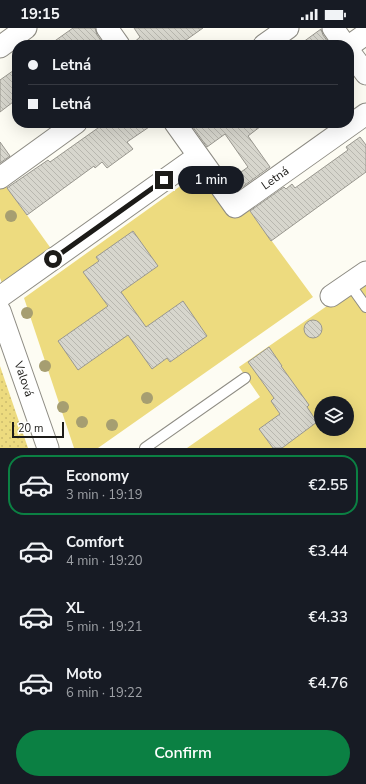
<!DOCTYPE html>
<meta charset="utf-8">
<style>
body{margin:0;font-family:"Nunito Sans",sans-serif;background:#242831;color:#f1f3f6;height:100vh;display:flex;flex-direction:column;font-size:15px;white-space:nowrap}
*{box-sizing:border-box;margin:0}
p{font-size:13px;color:#9ea1a6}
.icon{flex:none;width:22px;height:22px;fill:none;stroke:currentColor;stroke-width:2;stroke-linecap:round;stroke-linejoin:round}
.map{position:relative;height:420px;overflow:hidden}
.panel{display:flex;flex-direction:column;background:#171b24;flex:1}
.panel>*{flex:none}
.top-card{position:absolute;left:12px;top:12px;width:342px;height:88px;border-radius:16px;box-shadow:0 4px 16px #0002;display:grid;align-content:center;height:88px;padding:0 16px;background:#171b24}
.controls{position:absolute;left:314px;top:368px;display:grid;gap:8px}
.controls a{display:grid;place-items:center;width:40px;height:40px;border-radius:50%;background:#171b24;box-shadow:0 4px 16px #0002;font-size:20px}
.scale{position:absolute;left:12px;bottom:10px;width:52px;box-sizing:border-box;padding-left:4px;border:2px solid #1c1b18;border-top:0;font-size:11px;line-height:14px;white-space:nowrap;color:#1c1b18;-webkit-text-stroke:3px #fff;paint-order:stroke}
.end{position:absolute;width:18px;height:18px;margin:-9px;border:5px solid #1c1b18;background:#fff;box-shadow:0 0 0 2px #fff}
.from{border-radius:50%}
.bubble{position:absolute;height:28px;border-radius:14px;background:#171b24;box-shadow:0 4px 16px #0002;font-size:13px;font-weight:600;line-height:28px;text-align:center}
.top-card b{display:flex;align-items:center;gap:14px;height:38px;font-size:15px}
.top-card b+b{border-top:1px solid #363941}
.top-card i{width:10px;height:10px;background:#f1f3f6}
ul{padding:7px 0 0;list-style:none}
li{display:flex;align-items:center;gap:12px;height:60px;margin:0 8px 6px;padding:0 8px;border:2px solid transparent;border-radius:16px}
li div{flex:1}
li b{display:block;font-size:15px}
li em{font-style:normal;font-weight:600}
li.active{border-color:#0b8043}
li>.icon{width:36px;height:36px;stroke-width:1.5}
.action{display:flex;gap:8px;margin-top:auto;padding:8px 16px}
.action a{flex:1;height:46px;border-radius:24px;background:#0b8043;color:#fff;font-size:16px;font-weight:600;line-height:46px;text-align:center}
.status{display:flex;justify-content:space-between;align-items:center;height:28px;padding:0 20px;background:#171b24;direction:ltr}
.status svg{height:11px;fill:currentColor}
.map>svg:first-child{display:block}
.grass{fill:#eddb7f;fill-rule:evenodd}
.park{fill:url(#park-dots)}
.building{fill:url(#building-back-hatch);stroke:#99978f}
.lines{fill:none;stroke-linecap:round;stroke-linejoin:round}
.lane-casing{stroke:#8e8c84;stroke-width:12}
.street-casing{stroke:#8e8c84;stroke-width:23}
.lane{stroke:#fff;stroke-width:10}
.street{stroke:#fff;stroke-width:21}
.tree{fill:#a69e71}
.route{stroke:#1c1b18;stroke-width:5}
.labels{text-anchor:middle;stroke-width:3.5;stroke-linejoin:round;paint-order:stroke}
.street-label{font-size:12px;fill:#1c1b18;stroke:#fff}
</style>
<div class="status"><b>19:15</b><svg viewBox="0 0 49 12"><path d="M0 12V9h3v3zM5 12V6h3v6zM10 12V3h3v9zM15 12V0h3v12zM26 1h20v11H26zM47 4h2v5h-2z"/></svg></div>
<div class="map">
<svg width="366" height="420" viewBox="0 0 366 420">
<defs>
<pattern id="park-dots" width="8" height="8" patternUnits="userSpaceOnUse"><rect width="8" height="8" fill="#eddb7f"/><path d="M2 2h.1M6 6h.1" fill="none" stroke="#cbbb6d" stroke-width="1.8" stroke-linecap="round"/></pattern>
<pattern id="building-back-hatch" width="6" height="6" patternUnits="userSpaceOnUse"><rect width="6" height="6" fill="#d7d6cd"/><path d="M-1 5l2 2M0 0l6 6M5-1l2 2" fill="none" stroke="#b8b7af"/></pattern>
</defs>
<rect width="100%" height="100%" fill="#fdfcf3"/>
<!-- grass -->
<g class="grass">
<path d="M200,144l31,45 15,-11 67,91 -215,151h-24l-50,-150z"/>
<path d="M4,155l48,67 -49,36 -3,-8v-92z"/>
<path d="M366,251v169h-179l73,-51 -21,-30zM321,375h26v26h-26z"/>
</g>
<!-- park -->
<path class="park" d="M0,338l28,82h-28z"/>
<!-- building -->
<g class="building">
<path d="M73,0h22l2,7 7,10h-55z"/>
<path d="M134,0h69l-24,17h-48l9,-8z"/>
<path d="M321,1l2,6 7,10h-31z"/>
<path d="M17,40v31l-17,13v-32z"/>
<path d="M105,95h50l-28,19 6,7 -26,19 -5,-6 -7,6 -1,-2 -67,49 -20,-27 41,-28 2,2z"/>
<path d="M190,95h75l-17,13 22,31 -32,23 -8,-10 18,-13 -23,-33 -18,13z"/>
<path d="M360,109l6,8v27l-95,69 -21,-30 34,-24 2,2 6,-5 3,4 53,-38 -2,-3z"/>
<path d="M0,114l10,14 -10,7z"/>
<path d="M133,203l25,35 -37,26 25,35 37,-26 24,35 -37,26 -3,-4 -15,11 -24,-34 -50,35 -20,-29 50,-35 -25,-34 16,-11 -3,-4z"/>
<circle cx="313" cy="301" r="9"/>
<path d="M269,319l13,19h-1l28,39 -2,2 10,15 -35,26h-9l-14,-19 21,-15 -9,-13 3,-3 -26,-36z"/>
</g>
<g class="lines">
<!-- lane casing -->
<g class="lane-casing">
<g id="lane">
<path d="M349,255l17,24"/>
<path d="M145,420l100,-70"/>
</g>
</g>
<!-- street casing -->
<g class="street-casing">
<g id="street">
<path d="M107,0l12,17"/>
<path d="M333,0l12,17"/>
<path d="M264,17l24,-17"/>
<path d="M349,18l17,-12"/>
<path d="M0,19l26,-19"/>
<path d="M349,23l17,23"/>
<path d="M175,95l60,84 131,-93"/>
<path d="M0,150l76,-55"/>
<path d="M331,268l35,-24"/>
<path d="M0,269l198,-141"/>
<path d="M0,283l48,137"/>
</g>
</g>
<!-- lane -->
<use href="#lane" class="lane"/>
<!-- street -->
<use href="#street" class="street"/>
</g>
<!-- trees -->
<g class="tree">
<circle cx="11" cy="188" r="6"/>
<circle cx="27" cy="285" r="6"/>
<circle cx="45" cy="338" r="6"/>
<circle cx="147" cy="370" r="6"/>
<circle cx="63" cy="379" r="6"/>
<circle cx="82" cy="394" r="6"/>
<circle cx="112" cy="397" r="6"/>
</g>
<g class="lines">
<!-- route -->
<path class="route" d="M53,231l111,-79"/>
</g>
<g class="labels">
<!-- street labels -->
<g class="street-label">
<text transform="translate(275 150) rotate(-35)" y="4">Letná</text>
<text transform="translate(24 351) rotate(71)" y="4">Valová</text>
</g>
</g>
</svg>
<div class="controls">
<a><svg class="icon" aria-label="layers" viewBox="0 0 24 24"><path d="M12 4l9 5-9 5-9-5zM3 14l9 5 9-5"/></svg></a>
</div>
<div class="scale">20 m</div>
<i class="end from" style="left:53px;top:231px"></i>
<i class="end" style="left:164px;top:152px"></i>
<div class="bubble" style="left:178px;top:138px;width:66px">1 min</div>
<div class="top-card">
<b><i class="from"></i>Letná</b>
<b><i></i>Letná</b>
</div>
</div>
<section class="panel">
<ul>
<li class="active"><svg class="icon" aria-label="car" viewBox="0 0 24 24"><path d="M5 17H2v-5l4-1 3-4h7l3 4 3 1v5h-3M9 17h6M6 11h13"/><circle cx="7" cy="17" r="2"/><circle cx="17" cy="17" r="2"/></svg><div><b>Economy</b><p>3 min · 19:19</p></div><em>€2.55</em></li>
<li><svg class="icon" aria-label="car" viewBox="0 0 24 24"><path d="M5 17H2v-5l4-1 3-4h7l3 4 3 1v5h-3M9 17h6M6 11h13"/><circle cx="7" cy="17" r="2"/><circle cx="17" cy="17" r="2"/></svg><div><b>Comfort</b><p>4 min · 19:20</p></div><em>€3.44</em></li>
<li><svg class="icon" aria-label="car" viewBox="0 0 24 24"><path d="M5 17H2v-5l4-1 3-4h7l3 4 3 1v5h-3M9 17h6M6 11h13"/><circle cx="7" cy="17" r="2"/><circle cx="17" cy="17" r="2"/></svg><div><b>XL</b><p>5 min · 19:21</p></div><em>€4.33</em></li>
<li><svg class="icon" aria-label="car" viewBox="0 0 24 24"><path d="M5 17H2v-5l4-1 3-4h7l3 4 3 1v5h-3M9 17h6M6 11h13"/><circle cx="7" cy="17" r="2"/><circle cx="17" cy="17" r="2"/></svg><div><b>Moto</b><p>6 min · 19:22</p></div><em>€4.76</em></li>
</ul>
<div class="action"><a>Confirm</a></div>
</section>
